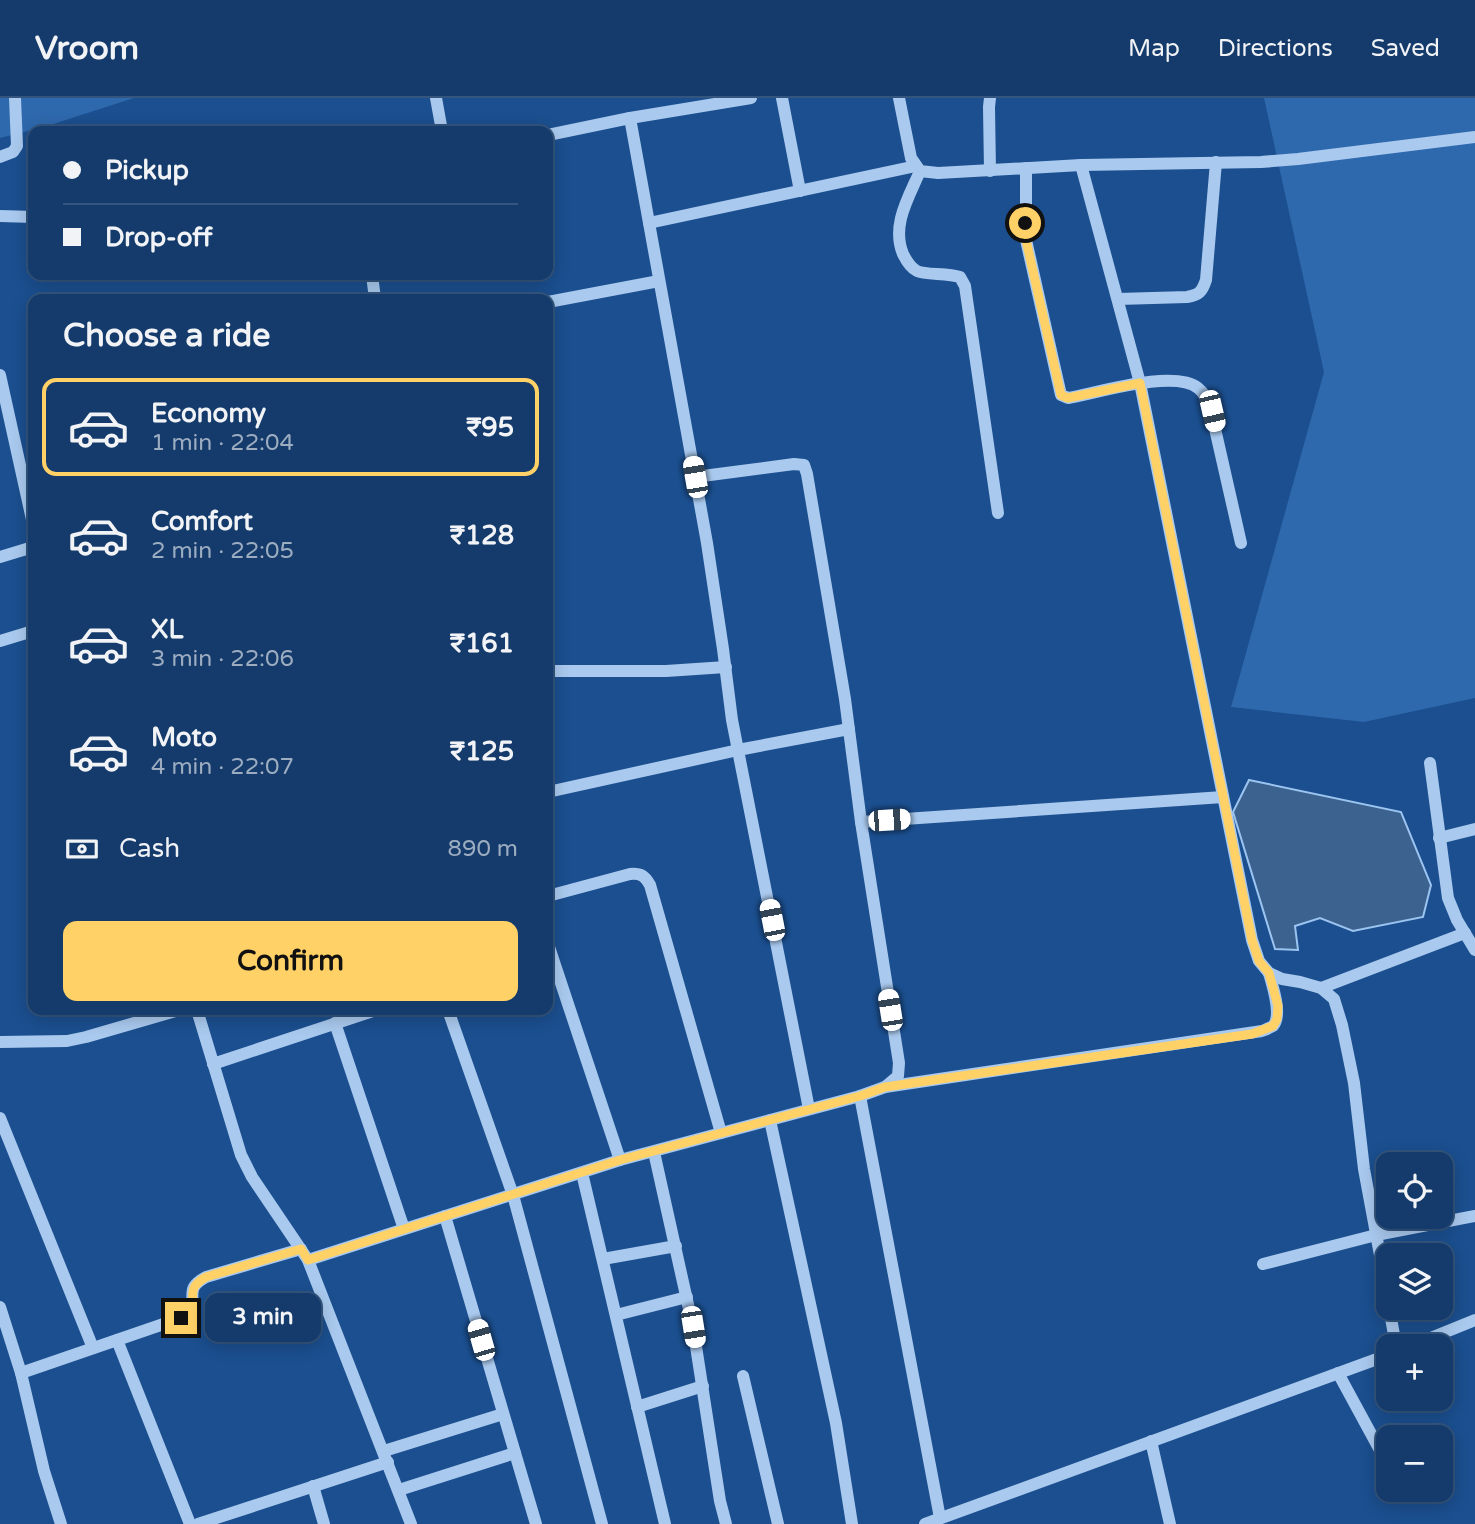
<!DOCTYPE html>
<meta charset="utf-8">
<style>
body{margin:0;font-family:"Varela Round",sans-serif;background:#214673;color:#f1f3f6;height:100vh;display:flex;flex-direction:column;font-size:26px;white-space:nowrap}
*{box-sizing:border-box;margin:0}
p{font-size:23px;color:#9dadc1}
.icon{flex:none;width:38px;height:38px;fill:none;stroke:currentColor;stroke-width:2;stroke-linecap:round;stroke-linejoin:round}
.map{position:relative;flex:1;overflow:hidden}
.panel{position:absolute;left:28px;top:196px;width:525px;height:721px;display:flex;flex-direction:column;background:#143b6b;border-radius:14px;box-shadow:0 4px 18px #0003,0 0 0 2px #33557e}
.panel>*{flex:none}
.banner{position:absolute;left:28px;top:28px;width:525px;height:154px;border-radius:14px;box-shadow:0 4px 18px #0003,0 0 0 2px #33557e;display:grid;align-content:center;height:154px;padding:0 35px;background:#143b6b}
.tools{position:absolute;left:1376px;top:1054px;display:grid;gap:14px}
.tools a{display:grid;place-items:center;width:77px;height:77px;border-radius:14px;background:#143b6b;box-shadow:0 4px 18px #0003,0 0 0 2px #33557e;font-size:35px}
.end{position:absolute;width:32px;height:32px;margin:-16px;border:9px solid #ffd166;background:#111;box-shadow:0 0 0 4px #111}
.from{border-radius:50%}
.bubble{position:absolute;height:49px;border-radius:14px;background:#143b6b;box-shadow:0 4px 18px #0003,0 0 0 2px #33557e;font-size:23px;font-weight:800;line-height:49px;text-align:center}
.car{position:absolute;width:21px;height:42px;margin:-21px -10px;border-radius:9px;box-shadow:0 0 5px 2px #0007;background:linear-gradient(#fff 24%,#345 0 40%,#fff 0 76%,#345 0 86%,#fff 0)}
.banner b{display:flex;align-items:center;gap:24px;height:66px;font-size:26px}
.banner b+b{border-top:2px solid #33557e}
.banner i{width:18px;height:18px;background:#f1f3f6}
ul{padding:0;list-style:none}
li{display:flex;align-items:center;gap:21px;height:98px;margin:0 14px 10px;padding:0 21px;border:4px solid transparent;border-radius:14px}
li div{flex:1}
li b{display:block;font-size:26px}
li em{font-style:normal;font-weight:800}
li.active{border-color:#ffd166}
li>.icon{width:63px;height:63px;stroke-width:1.5}
h2{padding:0 35px;font-size:32px;line-height:84px}
.pay{display:flex;align-items:center;gap:18px;height:77px;padding:0 35px;font-size:26px}
.pay p{margin-inline-start:auto}
.primary-button{display:flex;gap:14px;margin-top:auto;padding:14px 35px}
.primary-button a{flex:1;height:80px;border-radius:14px;background:#ffd166;color:#111;font-size:28px;font-weight:800;line-height:80px;text-align:center}
header{display:flex;align-items:center;gap:42px;box-sizing:border-box;height:98px;padding:0 35px;background:#143b6b;border-bottom:2px solid #33557e}
header strong{font-size:33px}
nav{display:flex;gap:38px;margin-inline-start:auto;font-size:24px}
.map>svg:first-child{display:block}
.green{fill:#2e69ad}
.water{fill:#3c6290;stroke:#9cc4f0;stroke-width:2}
.lines{fill:none;stroke-linecap:round;stroke-linejoin:round}
.minor{stroke:#a9c9ee;stroke-width:12}
.route{stroke:#ffd166;stroke-width:9}
</style>
<header>
<strong>Vroom</strong>
<nav><a>Map</a><a>Directions</a><a>Saved</a></nav>
</header>
<div class="map">
<svg width="1475" height="1426" viewBox="0 0 1475 1426">
<rect width="100%" height="100%" fill="#1b4f8f"/>
<!-- green -->
<g class="green">
<path d="M0,0h134l-90,29 -44,11z"/>
<path d="M1264,0h211v600l-111,24 -133,-15 93,-335z"/>
</g>
<!-- water -->
<path class="water" d="M1249,682l152,32 30,73 -8,32 -70,14 -33,-13 -25,8 3,24 -23,-1 -42,-137z"/>
<g class="lines">
<!-- minor -->
<g class="minor">
<path d="M436,0l6,33"/>
<path d="M782,0l18,93"/>
<path d="M899,0l12,60 9,13 18,2 143,-8 180,-3 37,-3 177,-22"/>
<path d="M630,20l77,425 16,106 9,71 77,389"/>
<path d="M548,37l82,-17 121,-20"/>
<path d="M0,59l13,-5 4,-6 -2,-48"/>
<path d="M1081,67l59,218 112,557 7,21 10,12 13,6 18,3 21,6 13,11 8,26 12,58 10,86 24,129"/>
<path d="M1026,70v72l35,155 7,3c29,-5 106,-29 130,-10 8,6 10,15 13,23l30,132"/>
<path d="M920,73c-11,26 -29,54 -17,83 3,6 8,14 14,17 8,4 30,2 43,6l5,9 33,227"/>
<path d="M990,73l-1,-64 1,-9"/>
<path d="M0,118l33,1"/>
<path d="M649,125l267,-57"/>
<path d="M372,177l3,24"/>
<path d="M1118,201l69,-2c12,-2 15,-5 19,-17l10,-118"/>
<path d="M548,204l111,-21"/>
<path d="M0,277l33,149"/>
<path d="M0,459l33,-10"/>
<path d="M0,543l33,-10"/>
<path d="M548,573h118l60,-4"/>
<path d="M1430,665l18,135 9,22 18,30"/>
<path d="M548,694l190,-42 111,-21"/>
<path d="M861,724l362,-25"/>
<path d="M1439,740l36,-9"/>
<path d="M548,798l82,-22c11,-1 15,2 20,11l71,248"/>
<path d="M548,846l72,216"/>
<path d="M1321,890l144,-55"/>
<path d="M197,912l44,145 11,22 56,83 103,264"/>
<path d="M448,912l65,185 89,329"/>
<path d="M335,925l69,206"/>
<path d="M0,944l67,-1 19,-4 93,-27"/>
<path d="M213,966l163,-54"/>
<path d="M885,989l377,-56c1,0 11,-5 11,-5 10,-11 -1,-41 -4,-53"/>
<path d="M860,998l80,422"/>
<path d="M0,1020l93,230"/>
<path d="M770,1022l66,303 16,101"/>
<path d="M654,1054l39,175 27,174 6,23"/>
<path d="M582,1075l83,351"/>
<path d="M445,1118l91,308"/>
<path d="M603,1161l73,-13"/>
<path d="M308,1162l312,-100 240,-64 25,-9 13,-11 1,-13 -38,-241 -16,-123 -38,-225 -3,-9 -10,-1 -99,13"/>
<path d="M1263,1166l113,-29 99,-19"/>
<path d="M0,1209l21,66 23,98 17,53"/>
<path d="M1389,1209l7,39"/>
<path d="M616,1217l71,-18"/>
<path d="M117,1242l73,184"/>
<path d="M1411,1248l64,-26"/>
<path d="M21,1275l160,-55 9,-5c7,-18 -6,-24 16,-36l95,-28"/>
<path d="M1338,1275l50,92"/>
<path d="M743,1278l35,148"/>
<path d="M637,1309l66,-21"/>
<path d="M1151,1343l19,83"/>
<path d="M384,1353l119,-37"/>
<path d="M313,1388l11,38"/>
<path d="M399,1392l116,-37"/>
<path d="M198,1426l190,-62"/>
<path d="M925,1426l463,-169"/>
</g>
</g>
<g class="lines">
<!-- route -->
<path class="route" d="M181,1220l9,-5c7,-18 -5,-24 16,-36l95,-28 7,11 312,-100 240,-64 25,-9 367,-53 21,-8 4,-7 1,-13 -9,-33 -10,-12 -7,-21 -112,-557 -72,15 -7,-3 -35,-155 -1,-17"/>
</g>
</svg>
<div class="tools">
<a><svg class="icon" aria-label="locate" viewBox="0 0 24 24"><circle cx="12" cy="12" r="6"/><path d="M12 2v4M12 18v4M2 12h4M18 12h4"/></svg></a>
<a><svg class="icon" aria-label="layers" viewBox="0 0 24 24"><path d="M12 4l9 5-9 5-9-5zM3 14l9 5 9-5"/></svg></a>
<a>+</a>
<a>−</a>
</div>
<i class="end from" style="left:1025px;top:125px"></i>
<i class="end" style="left:181px;top:1220px"></i>
<div class="bubble" style="left:205px;top:1195px;width:116px">3 min</div>
<i class="car" style="left:1212px;top:313px;rotate:167deg"></i>
<i class="car" style="left:695px;top:379px;rotate:350deg"></i>
<i class="car" style="left:889px;top:722px;rotate:86deg"></i>
<i class="car" style="left:772px;top:822px;rotate:349deg"></i>
<i class="car" style="left:890px;top:912px;rotate:351deg"></i>
<i class="car" style="left:693px;top:1229px;rotate:171deg"></i>
<i class="car" style="left:481px;top:1242px;rotate:344deg"></i>
<div class="banner">
<b><i class="from"></i>Pickup</b>
<b><i></i>Drop-off</b>
</div>
<section class="panel">
<h2>Choose a ride</h2>
<ul>
<li class="active"><svg class="icon" aria-label="car" viewBox="0 0 24 24"><path d="M5 17H2v-5l4-1 3-4h7l3 4 3 1v5h-3M9 17h6M6 11h13"/><circle cx="7" cy="17" r="2"/><circle cx="17" cy="17" r="2"/></svg><div><b>Economy</b><p>1 min · 22:04</p></div><em>₹95</em></li>
<li><svg class="icon" aria-label="car" viewBox="0 0 24 24"><path d="M5 17H2v-5l4-1 3-4h7l3 4 3 1v5h-3M9 17h6M6 11h13"/><circle cx="7" cy="17" r="2"/><circle cx="17" cy="17" r="2"/></svg><div><b>Comfort</b><p>2 min · 22:05</p></div><em>₹128</em></li>
<li><svg class="icon" aria-label="car" viewBox="0 0 24 24"><path d="M5 17H2v-5l4-1 3-4h7l3 4 3 1v5h-3M9 17h6M6 11h13"/><circle cx="7" cy="17" r="2"/><circle cx="17" cy="17" r="2"/></svg><div><b>XL</b><p>3 min · 22:06</p></div><em>₹161</em></li>
<li><svg class="icon" aria-label="car" viewBox="0 0 24 24"><path d="M5 17H2v-5l4-1 3-4h7l3 4 3 1v5h-3M9 17h6M6 11h13"/><circle cx="7" cy="17" r="2"/><circle cx="17" cy="17" r="2"/></svg><div><b>Moto</b><p>4 min · 22:07</p></div><em>₹125</em></li>
</ul>
<div class="pay"><svg class="icon" aria-label="cash" viewBox="0 0 24 24"><path d="M3 7h18v10H3z"/><circle cx="12" cy="12" r="2"/></svg>Cash<p>890 m</p></div>
<div class="primary-button"><a>Confirm</a></div>
</section>
</div>
